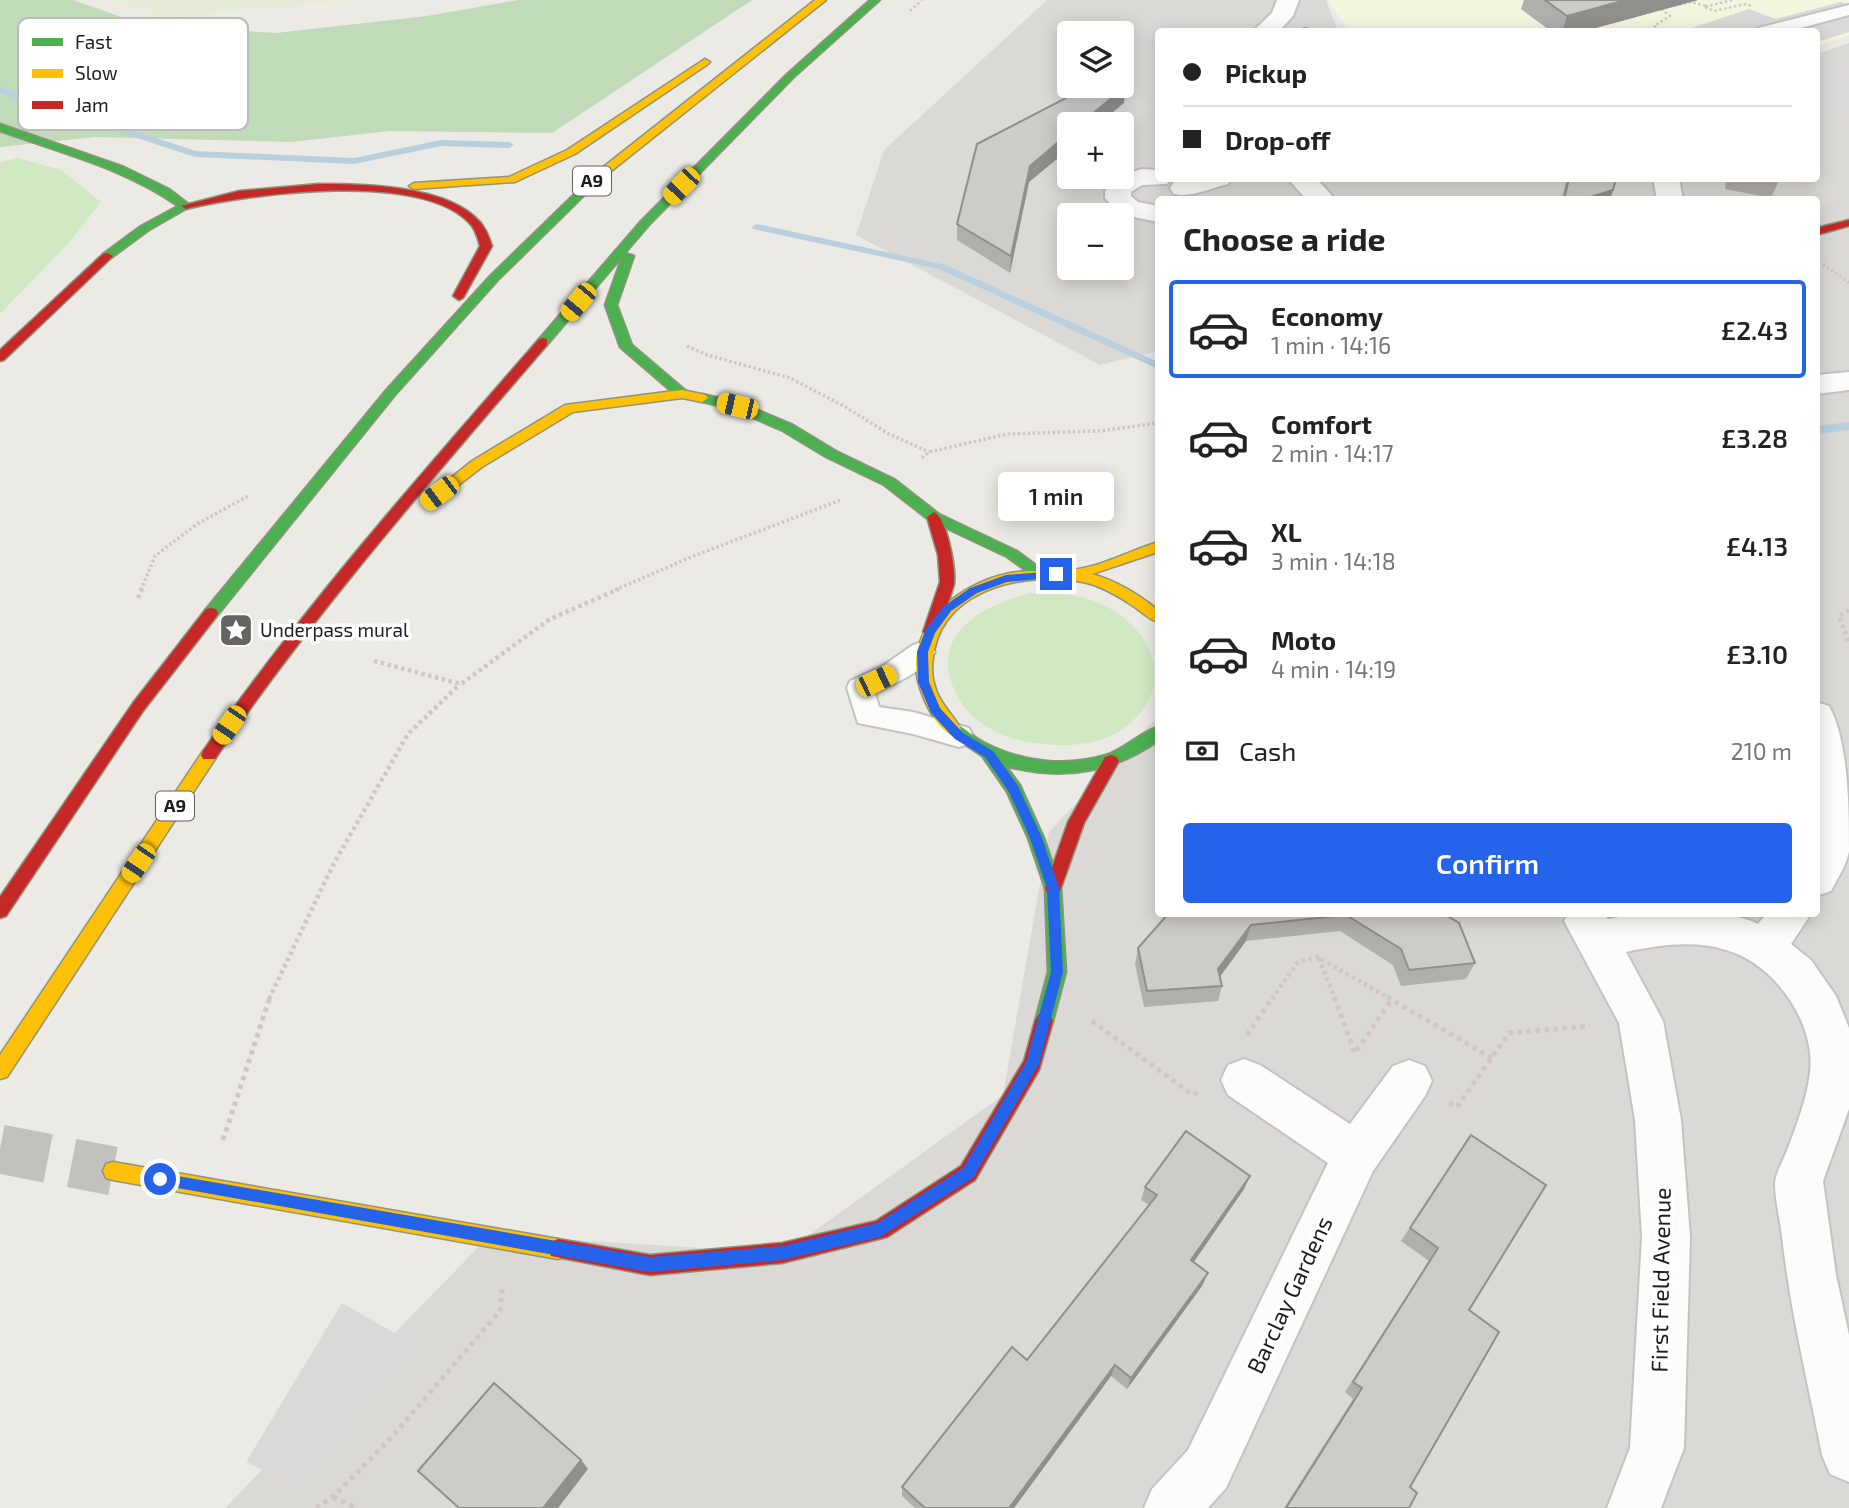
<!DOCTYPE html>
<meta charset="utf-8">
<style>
body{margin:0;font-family:"Exo 2",sans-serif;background:#f2f2f2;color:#222;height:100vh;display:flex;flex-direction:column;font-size:26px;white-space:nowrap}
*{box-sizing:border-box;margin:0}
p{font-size:23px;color:#767676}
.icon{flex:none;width:38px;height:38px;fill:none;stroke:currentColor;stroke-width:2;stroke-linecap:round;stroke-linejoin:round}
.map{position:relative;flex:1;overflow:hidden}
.sheet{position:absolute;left:1155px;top:196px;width:665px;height:721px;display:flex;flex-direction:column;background:#fff;border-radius:7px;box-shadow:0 4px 18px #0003}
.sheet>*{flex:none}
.guide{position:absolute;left:1155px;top:28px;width:665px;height:154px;border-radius:7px;box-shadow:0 4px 18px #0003;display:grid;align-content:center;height:154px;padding:0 28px;background:#fff}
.buttons{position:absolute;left:1057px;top:21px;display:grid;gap:14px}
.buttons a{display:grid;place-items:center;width:77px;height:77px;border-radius:7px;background:#fff;box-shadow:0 4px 18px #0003;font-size:35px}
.end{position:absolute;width:32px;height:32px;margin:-16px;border:9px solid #2563eb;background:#fff;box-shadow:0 0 0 4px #fff}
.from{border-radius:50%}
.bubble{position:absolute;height:49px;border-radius:7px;background:#fff;box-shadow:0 4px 18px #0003;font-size:23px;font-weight:600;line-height:49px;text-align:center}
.car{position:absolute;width:21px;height:42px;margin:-21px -10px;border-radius:9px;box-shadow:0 0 5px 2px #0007;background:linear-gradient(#f5c518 24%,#345 0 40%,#f5c518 0 76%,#345 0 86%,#f5c518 0)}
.guide b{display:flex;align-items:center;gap:24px;height:66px;font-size:26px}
.guide b+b{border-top:2px solid #e0e0e0}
.guide i{width:18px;height:18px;background:#222}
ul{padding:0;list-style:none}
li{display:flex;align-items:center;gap:21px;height:98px;margin:0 14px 10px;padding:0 14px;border:4px solid transparent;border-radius:7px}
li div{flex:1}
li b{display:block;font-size:26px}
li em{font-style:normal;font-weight:600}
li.selected{border-color:#2563eb}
li>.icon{width:63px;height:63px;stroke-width:1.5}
h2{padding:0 28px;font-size:32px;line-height:84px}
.pay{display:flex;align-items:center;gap:18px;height:77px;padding:0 28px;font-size:26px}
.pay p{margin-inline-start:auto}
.cta{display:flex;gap:14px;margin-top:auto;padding:14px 28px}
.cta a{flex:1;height:80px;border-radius:7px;background:#2563eb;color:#fff;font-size:28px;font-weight:600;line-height:80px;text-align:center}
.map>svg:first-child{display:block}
.residential{fill:#dad9d6;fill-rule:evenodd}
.education{fill:#f2f6df}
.farmland{fill:#e7ecd8}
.grass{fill:#d0e9c3}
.forest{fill:#c0daba}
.parking{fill:#d9d9d7}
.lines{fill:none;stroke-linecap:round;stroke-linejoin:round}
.stream{fill:#b9cfde;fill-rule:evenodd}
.secondary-tunnel{stroke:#c2c1bd;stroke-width:49;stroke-dasharray:49 24;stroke-linecap:butt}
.lane-casing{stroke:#c3c3c1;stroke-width:4}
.street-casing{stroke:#c3c3c1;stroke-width:4}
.fast-casing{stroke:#8f947e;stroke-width:3}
.slow-casing{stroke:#8f947e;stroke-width:3}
.jam-casing{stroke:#8f947e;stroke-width:3}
.path-far3{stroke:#d1c7c2;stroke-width:2.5;stroke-dasharray:2.5 2.5;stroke-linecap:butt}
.path-far2{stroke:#d1c7c2;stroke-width:3.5;stroke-dasharray:2.5 2.5;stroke-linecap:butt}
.path-far1{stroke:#d1c7c2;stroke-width:4.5;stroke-dasharray:3.5 3.5;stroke-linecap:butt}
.path{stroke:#d1c7c2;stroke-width:5;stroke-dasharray:4.5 4.5;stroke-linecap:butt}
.lane{fill:#fcfcfb;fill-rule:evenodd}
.street{fill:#fcfcfb;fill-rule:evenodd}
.fast{fill:#4caf50;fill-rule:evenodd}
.slow{fill:#ffc107;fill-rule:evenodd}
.jam{fill:#c62828;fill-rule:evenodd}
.wall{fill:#b0afac}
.shaded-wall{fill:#908f8c}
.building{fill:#cdccc8;stroke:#908f8c;stroke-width:2}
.route{fill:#2563eb}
.labels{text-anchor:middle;stroke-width:7;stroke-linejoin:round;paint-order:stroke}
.shield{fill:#fff;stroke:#606060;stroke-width:2}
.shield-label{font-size:18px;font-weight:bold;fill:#1c1c1c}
.poi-label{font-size:19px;fill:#1c1c1c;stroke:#fff;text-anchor:start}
.near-street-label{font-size:23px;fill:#1c1c1c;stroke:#fff}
.key{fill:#fff;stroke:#bbb;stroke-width:2}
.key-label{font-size:19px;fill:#1c1c1c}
</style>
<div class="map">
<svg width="1849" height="1508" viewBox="0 0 1849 1508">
<rect width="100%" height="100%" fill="#ebeae5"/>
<!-- residential -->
<path class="residential" d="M1047,0h279l12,31 -180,1v146h658l1,-124 32,-11v1465h-1624l265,-273 294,18 219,-158 46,-263 109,-116v198h658v-714h-658v151l-58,14 -244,-130 28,-85zM1069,33h53v53h-53zM1069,124h53v53h-53zM1069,215h53v53h-53z"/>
<!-- education -->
<path class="education" d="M1327,0h522v35l-32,11 -1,-14 -467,-1z"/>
<!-- farmland -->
<path class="farmland" d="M109,0h247l-195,18z"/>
<!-- grass -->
<g class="grass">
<path d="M18,158l43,12 40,32 -29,37 -72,75v-152z"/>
<path d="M1031,593c21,0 43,0 63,8 60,22 87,89 27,129 -27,18 -63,17 -93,12 -25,-4 -53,-18 -67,-40 -39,-62 16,-96 70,-109z"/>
</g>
<!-- forest -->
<path class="forest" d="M0,0h73l68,24 135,9 151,-17 91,-16h234l-200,133 -162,-2 -99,11 -196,-5 -95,10z"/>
<!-- parking -->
<g class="parking">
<path d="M1841,2l8,4v26l-32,10 -1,-10h-137l70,-23 27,10z"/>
<path d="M1849,70v49l-28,-15 21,-7 -26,-17z"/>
<path d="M342,1303l70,40 -33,34 -83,108 -50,-23z"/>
</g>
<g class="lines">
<!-- stream -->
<g class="stream">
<path d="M0,87l196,64 158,7 87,-18 68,2 5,3 -5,3 -68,-2 -87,18 -159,-7 -195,-64z"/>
<path d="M757,224l189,41 212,97v7l-219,-100 -186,-40 -1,-2z"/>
<path d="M1849,422v8l-33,4v-8z"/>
</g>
<!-- secondary-tunnel -->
<path class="secondary-tunnel" d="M0,1149l113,22"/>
<!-- lane casing -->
<g class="lane-casing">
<g id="lane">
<path d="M1849,5v10l-63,17h-30l2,-4z"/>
<path d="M922,642l9,3 4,7c-11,20 -40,31 -60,41l4,14 34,5 56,16 4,8 -4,8 -10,3 -46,-13 -55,-11 -11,-35 3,-7 33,-15 30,-21z"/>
</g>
</g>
<!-- street casing -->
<g class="street-casing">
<g id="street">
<path d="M1277,0h22l-6,16 -15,16h-26l20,-19z"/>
<path d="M1142,169l16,1v8h13l-4,6 -25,1 -11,7v4l7,6 20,4v16l-39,-8 -14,-16v-7l12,-14z"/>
<path d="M1188,178h44l-4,6c-17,4 -37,14 -54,10l-4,-6 4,-6z"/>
<path d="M1287,178h29l20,22h-29z"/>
<path d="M1653,178h26l4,22h-26z"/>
<path d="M1849,372v18l-33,4v-19z"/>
<path d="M1816,702l13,4c20,36 20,105 20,145 -2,14 -12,28 -18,40l-15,5z"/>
<path d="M1568,914h36l4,5c40,-7 113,-13 150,5l8,-10h45l-20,30 20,16 25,36 13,32v81l-26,72 13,94 13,60v147l-19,-8 -8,-19c-14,-73 -32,-145 -40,-219 -2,-17 -7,-36 -7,-53 1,-11 9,-24 13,-35 9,-25 19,-49 22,-76 6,-49 -36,-109 -84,-122 -32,-10 -67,-5 -100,2l37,69 18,99 9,117 -6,211 -23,60h-54l23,-60 12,-211 -7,-117 -16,-97 -55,-102z"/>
<path d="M1244,1059l16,6 90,59 43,-58 16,-6 16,6 7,15 -7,15 -52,75 -147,317 -18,20h-64l8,-19 36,-39 140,-287 -100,-68 -7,-15 7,-15z"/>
</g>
</g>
<!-- fast casing -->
<g class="fast-casing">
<g id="fast">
<path d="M870,0h10l-87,78 -144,147 -24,28 9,3 -17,49 15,40 54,46v6h-8l-58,-50 -15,-42 17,-48 -75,88h-8v-6l102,-118 146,-147z"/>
<path d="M0,124l124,43 45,22 22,17 -42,24 -38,28h-8v-4l38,-28 37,-20c-54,-38 -117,-53 -178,-75z"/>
<path d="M597,172l9,2 -108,106 -103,115 -179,222h-10l-2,-4 2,-4 181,-220 103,-113z"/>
<path d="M702,394l39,9 52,22 43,26 58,28 45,35 78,37 31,23 -2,4h-10l-29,-21 -78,-37 -45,-35 -58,-28 -43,-26 -50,-22 -35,-8 -2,-3z"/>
<path d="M953,723c12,4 21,15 32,20 37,19 81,24 121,12 19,-6 34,-23 52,-28v14c-46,32 -98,40 -152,25l14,19 24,53 17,50 5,84 -13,49 -3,6 -6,2 -6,-2 -3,-6 13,-49 -3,-84 -17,-50 -21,-46 -25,-36 -34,-23 -3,-4 3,-4z"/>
</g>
</g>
<!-- slow casing -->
<g class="slow-casing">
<g id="slow">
<path d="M815,0h11l-221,176h-8v-4z"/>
<path d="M705,59l5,3 -2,2 -133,90 -60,28 -101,7 -5,-3 5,-3 95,-6 58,-27z"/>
<path d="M682,390l24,5 2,3 -6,4 -20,-4 -109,14 -91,55 -48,37h-10l-2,-3 50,-40 93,-56z"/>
<path d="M1158,542v10l-66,22c25,7 46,20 66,36v12c-8,-2 -15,-9 -22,-14 -16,-11 -34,-22 -53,-26 -55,-11 -137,5 -149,69 -2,12 -3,21 0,32 4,19 18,30 27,46l-8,6c-16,-5 -28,-32 -33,-47 -19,-58 36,-103 86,-114 22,-5 43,-2 65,-4 30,-3 58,-19 87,-28z"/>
<path d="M209,749l6,2 2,4 -2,4 -208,318 -7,2v-24l203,-304z"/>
<path d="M113,1162l445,77 7,3 3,7 -3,7 -7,3 -445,-79 -7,-2 -3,-7 3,-7z"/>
</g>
</g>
<!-- jam casing -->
<g class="jam-casing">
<g id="jam">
<path d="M319,184c45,0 129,1 161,38 6,7 9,15 12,24l-29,52 -4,2 -6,-4 27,-50c-2,-7 -4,-14 -8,-20 -46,-57 -223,-32 -286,-17l-5,-3 58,-15z"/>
<path d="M1849,220v6l-33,9v-7z"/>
<path d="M107,253l6,3 -2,2 -107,102 -4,1v-11l103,-96z"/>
<path d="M543,338l4,1v6c-115,134 -232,267 -332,414h-12l-2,-4 2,-4c102,-146 219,-278 336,-412z"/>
<path d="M934,512c13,5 22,58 20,72 -3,11 -15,50 -24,53l-7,-5 17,-50 -2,-27 -11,-38z"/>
<path d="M211,608l5,1 2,4 -2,4 -73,94 -137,205 -6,2v-21l133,-194 73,-94z"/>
<path d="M1111,755l6,2 2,4 -35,62 -23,65 -2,5 -6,2 -6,-2 -2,-5 23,-66 37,-65z"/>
<path d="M1044,1013l6,2 3,6 -14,49 -64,110 -88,57 -105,26 -132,12 -99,-19 -3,-7 3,-7 7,-3 92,16 132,-12 94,-22 85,-55 63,-105 11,-40 3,-6z"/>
</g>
</g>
<!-- path-far3 -->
<g class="path-far3">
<path d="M1732,0l-28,7 10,4 32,-7 5,2"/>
<path d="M1674,6l17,-4 15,4"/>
<path d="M1661,9l9,7 -16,10 8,6"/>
<path d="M910,11l12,-11"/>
</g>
<!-- path-far2 -->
<g class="path-far2">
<path d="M1823,264l26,19"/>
<path d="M687,346l17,8 86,24 52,27 47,29 40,18"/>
<path d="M922,458l7,-6 78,-18 92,-3 59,-8"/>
<path d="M141,590l14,-34 42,-32 51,-28"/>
<path d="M615,590l76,-33 150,-57"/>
</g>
<!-- path-far1 -->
<g class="path-far1">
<path d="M138,598l4,-9"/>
<path d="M1849,610l-10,6 10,27"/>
<path d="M374,661l87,23 89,-65 69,-30"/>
<path d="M1319,958l16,41"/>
<path d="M269,999l64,-134 75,-131 52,-50"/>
<path d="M1272,999l26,-37 20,-5 72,42"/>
</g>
<!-- path -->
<g class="path">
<path d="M1334,997l21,56 37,-54"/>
<path d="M1387,997l105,61"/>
<path d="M1092,1021l101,74 5,-3"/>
<path d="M1247,1035l26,-38"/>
<path d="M1449,1103l8,4 52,-74 81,-7"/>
<path d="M223,1140l47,-143"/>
<path d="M333,1497l24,11"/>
<path d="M316,1508l17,-11 58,-59 109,-127 2,-22"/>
</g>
<!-- lane -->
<use href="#lane" class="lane"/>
<!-- street -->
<use href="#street" class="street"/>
<!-- fast -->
<use href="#fast" class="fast"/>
<!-- slow -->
<use href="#slow" class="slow"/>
<!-- jam -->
<use href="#jam" class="jam"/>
</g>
<!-- wall -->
<g class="wall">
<path d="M1524,0h174l-117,32h-29l-31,-23z"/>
<path d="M1124,103l-95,79 -19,91 -53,-33v-16z"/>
<path d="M1567,178h49l-6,22h-49z"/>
<path d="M1726,178h54l-9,20 -46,-9z"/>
<path d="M1168,914h276l31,49 -9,16 -65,7 -8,-21 -53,-34 -94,10 -26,35 2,10 -4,15 -74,6 -9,-43 3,-16z"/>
<path d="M1471,1135l-2,175 -59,177 -1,21h-125l69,-109 -8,-7 84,-131 -28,-20z"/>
<path d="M1145,1187l99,2 -50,73 14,11 -6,13 -75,103 -16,-13 -97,132h-99l-13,-12v-9l125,-127 122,-155 -8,-5z"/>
</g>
<!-- shaded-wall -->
<g class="shaded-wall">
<path d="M1626,0h72l-117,32h-19l5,-16z"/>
<path d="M1126,86l-2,17 -26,21h-18z"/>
<path d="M1069,133v16l-40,33 -19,91 1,-17 19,-90z"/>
<path d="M1613,190l-3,10h-29z"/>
<path d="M1251,925l-5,16 -32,44 4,-16z"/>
<path d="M1250,1176l-6,13 -58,84 5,-13z"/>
<path d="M1208,1273l-6,13 -75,103 4,-11z"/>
<path d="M1115,1365l-4,11 -97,132h-5z"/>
<path d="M581,1460l7,9 -30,39h-15z"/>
</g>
<!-- building -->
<g class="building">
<path d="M1545,0h81l-59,16z"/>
<path d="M1304,28l22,4h-24z"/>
<path d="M1122,80l4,6 -46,38h-11v9l-39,33 -19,90 -54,-32 20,-80 112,-58h33z"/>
<path d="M1569,178h47l-3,12 -32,10h-17z"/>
<path d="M1168,914h276l15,9 16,40 -66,7 -8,-21 -55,-34 -95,10 -33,44 4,17 -75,5 -9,-43z"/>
<path d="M1186,1131l64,45 -59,84 17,13 -77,105 -16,-13 -106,143h-84l-23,-21 110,-140 15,13 130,-165 -12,-8z"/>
<path d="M1471,1135l75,50 -77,125 30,22 -89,155 7,6 -8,15h-123l76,-120 -9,-6 85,-134 -28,-20z"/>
<path d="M494,1383l87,77 -38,48h-84l-41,-37z"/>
</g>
<!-- route -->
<path class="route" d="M1056,571l5,3 -2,3 -52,5 -30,11 -26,18 -16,22 -7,19 1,30 11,26 23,25 30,18 25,35 24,52 17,50 4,84 -24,92 -66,114 -93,59 -98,23 -132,12 -495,-88v-9l5,-2 490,84 132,-11 95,-23 86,-55 63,-106 25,-90 -4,-84 -17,-50 -21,-46 -24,-35 -30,-18 -24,-26 -13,-31 -1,-30 9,-23 18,-23 26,-18 36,-13z"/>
<!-- icons -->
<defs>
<g id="sight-square" transform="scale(1.75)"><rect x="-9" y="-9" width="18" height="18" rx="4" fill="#646462" stroke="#fff"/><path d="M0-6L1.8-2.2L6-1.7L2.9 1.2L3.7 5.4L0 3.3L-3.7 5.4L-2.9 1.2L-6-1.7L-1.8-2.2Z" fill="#fff"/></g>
</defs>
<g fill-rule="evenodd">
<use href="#sight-square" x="236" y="630"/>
</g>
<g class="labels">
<!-- shield labels -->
<g class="shield">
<rect x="573" y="166.5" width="38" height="29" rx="5"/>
<rect x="156" y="791.5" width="38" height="29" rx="5"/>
</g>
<g class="shield-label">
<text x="592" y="187">A9</text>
<text x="175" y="812">A9</text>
</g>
<!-- poi labels -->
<g class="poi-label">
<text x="260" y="637">Underpass mural</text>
</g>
<!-- near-street labels -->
<g class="near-street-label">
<text transform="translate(1661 1280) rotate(-89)" y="8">First Field Avenue</text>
<text transform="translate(1290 1295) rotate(-65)" y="8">Barclay Gardens</text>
</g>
</g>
<!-- legend -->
<rect x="18" y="18" width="230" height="112" rx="10" class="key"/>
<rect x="32" y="38" width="31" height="8" fill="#4caf50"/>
<rect x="32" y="69" width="31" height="9" fill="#ffc107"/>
<rect x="32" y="101" width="31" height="8" fill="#c62828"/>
<g class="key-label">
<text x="75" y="49">Fast</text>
<text x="75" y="80">Slow</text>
<text x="75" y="112">Jam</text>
</g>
</svg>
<div class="buttons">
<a><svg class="icon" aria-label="layers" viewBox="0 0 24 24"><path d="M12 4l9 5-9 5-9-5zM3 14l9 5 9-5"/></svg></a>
<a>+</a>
<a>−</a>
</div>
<i class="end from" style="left:160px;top:1179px"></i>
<i class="end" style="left:1056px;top:574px"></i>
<div class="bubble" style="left:998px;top:472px;width:116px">1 min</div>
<i class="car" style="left:681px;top:186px;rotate:224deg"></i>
<i class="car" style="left:578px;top:302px;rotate:220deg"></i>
<i class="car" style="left:737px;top:406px;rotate:283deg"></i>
<i class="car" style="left:439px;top:493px;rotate:233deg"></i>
<i class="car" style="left:876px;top:681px;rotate:64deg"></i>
<i class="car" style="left:229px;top:725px;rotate:214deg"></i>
<i class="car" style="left:138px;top:863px;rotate:214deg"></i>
<div class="guide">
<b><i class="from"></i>Pickup</b>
<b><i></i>Drop-off</b>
</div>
<section class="sheet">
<h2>Choose a ride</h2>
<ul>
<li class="selected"><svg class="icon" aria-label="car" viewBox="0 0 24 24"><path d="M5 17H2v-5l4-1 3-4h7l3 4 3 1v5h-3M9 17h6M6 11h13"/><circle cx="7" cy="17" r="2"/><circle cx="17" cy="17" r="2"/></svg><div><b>Economy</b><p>1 min · 14:16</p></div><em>£2.43</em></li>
<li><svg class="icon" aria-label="car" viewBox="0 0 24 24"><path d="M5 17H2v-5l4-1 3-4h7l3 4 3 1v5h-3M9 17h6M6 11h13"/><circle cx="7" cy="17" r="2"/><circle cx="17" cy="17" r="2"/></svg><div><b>Comfort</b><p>2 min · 14:17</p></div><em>£3.28</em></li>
<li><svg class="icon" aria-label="car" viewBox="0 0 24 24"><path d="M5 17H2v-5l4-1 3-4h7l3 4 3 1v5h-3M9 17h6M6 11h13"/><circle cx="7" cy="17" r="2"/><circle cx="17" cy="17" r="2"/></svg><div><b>XL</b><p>3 min · 14:18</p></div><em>£4.13</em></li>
<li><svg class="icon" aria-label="car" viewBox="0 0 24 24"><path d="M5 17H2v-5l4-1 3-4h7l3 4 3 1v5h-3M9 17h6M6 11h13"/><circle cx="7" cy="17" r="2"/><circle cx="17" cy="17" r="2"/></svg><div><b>Moto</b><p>4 min · 14:19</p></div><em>£3.10</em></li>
</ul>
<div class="pay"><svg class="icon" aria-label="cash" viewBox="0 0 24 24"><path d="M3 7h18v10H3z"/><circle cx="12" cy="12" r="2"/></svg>Cash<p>210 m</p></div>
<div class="cta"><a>Confirm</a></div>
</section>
</div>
